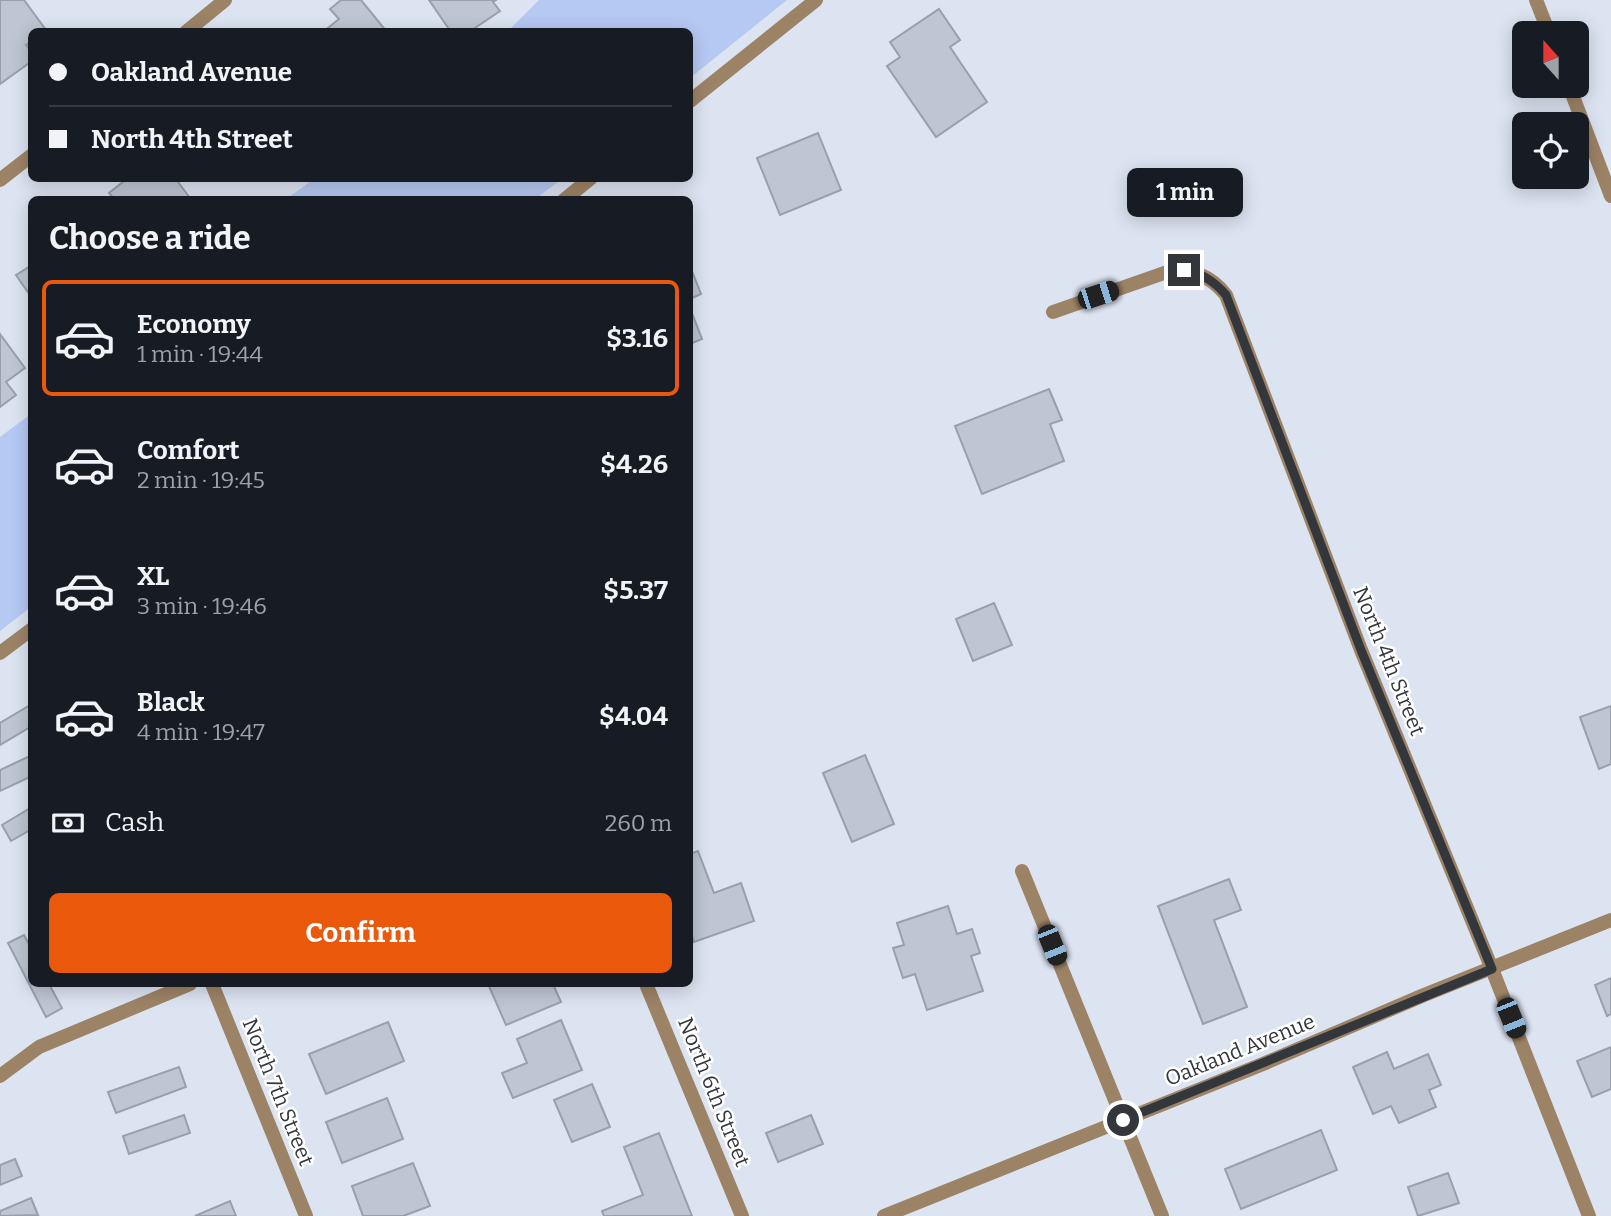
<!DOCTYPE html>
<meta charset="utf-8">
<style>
body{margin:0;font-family:Bitter,serif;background:#20242c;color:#f1f3f6;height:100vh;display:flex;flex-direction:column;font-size:26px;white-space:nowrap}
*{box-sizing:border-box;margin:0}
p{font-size:23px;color:#9ea1a6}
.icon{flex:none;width:38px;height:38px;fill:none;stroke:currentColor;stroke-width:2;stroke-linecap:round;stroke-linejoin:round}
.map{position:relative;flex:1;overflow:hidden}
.panel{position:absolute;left:28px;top:196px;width:665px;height:791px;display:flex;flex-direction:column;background:#171b24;border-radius:10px;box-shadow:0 4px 18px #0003}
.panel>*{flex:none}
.banner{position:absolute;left:28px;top:28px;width:665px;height:154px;border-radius:10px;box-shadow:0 4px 18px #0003;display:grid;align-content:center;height:154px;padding:0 21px;background:#171b24}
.needle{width:46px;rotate:339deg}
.fabs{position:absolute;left:1512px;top:21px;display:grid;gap:14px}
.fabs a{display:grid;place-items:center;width:77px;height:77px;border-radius:10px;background:#171b24;box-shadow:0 4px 18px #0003;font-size:35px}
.end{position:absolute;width:32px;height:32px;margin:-16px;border:9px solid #33363b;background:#fff;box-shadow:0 0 0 4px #fff}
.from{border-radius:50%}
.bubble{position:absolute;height:49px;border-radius:10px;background:#171b24;box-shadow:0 4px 18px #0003;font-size:23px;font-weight:700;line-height:49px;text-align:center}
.car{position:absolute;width:21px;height:42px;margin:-21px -10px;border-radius:9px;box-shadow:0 0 5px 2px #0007;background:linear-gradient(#222 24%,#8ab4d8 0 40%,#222 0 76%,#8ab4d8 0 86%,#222 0)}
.banner b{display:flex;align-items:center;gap:24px;height:66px;font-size:26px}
.banner b+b{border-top:2px solid #363941}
.banner i{width:18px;height:18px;background:#f1f3f6}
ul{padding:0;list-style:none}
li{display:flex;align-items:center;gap:21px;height:116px;margin:0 14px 10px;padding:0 7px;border:4px solid transparent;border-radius:10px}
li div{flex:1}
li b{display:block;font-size:26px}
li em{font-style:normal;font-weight:700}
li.active{border-color:#ea580c}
li>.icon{width:63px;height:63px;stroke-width:1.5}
h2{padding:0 21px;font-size:32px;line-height:84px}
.pay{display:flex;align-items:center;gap:18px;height:77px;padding:0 21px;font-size:26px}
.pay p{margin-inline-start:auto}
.cta{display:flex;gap:14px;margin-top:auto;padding:14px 21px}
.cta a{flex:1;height:80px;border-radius:10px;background:#ea580c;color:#fff;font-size:28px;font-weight:700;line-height:80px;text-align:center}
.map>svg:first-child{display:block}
.green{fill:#b6c9f3}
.building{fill:#bec5d3;stroke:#999fac;stroke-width:2}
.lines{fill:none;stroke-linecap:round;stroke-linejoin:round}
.service{stroke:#9d8366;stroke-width:14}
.minor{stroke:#9d8366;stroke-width:14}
.route{stroke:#33363b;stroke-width:9}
.labels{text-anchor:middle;stroke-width:5;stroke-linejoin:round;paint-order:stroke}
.street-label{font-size:21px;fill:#33363b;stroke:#fff}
</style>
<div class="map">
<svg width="1611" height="1216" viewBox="0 0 1611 1216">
<rect width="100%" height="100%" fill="#dce3f1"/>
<!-- green -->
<g class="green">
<path d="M539,0h248l-97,78v-46l-182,-1z"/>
<path d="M314,179v-1l248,1 -27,20h-249z"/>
<path d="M31,414v193l-31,24v-194z"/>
</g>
<!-- building -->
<g class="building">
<path d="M0,0h24l22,30 -14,2v9l-6,4 6,8v8l-32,23z"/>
<path d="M341,0h20l26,32h-64l16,-13 -9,-10z"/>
<path d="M429,0h67l-3,2 7,9 -31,21h-18z"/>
<path d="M939,9l21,31 -10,7 37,55 -51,35 -49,-71 13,-9 -10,-15z"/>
<path d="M818,133l23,57 -61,25 -23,-57z"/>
<path d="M128,178h47l15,20 -75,2 -6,-7z"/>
<path d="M32,265v33l-16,-23z"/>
<path d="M690,266l11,28 -11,5z"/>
<path d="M690,308l12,31 -12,5z"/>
<path d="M0,334l25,34 -19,14 10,13 -16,12z"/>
<path d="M1049,389l13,31 -12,4 14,37 -82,33 -27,-68z"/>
<path d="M994,603l18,42 -39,16 -17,-42z"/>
<path d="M32,704v22l-32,19v-22z"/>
<path d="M1611,706v58l-12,5 -19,-52z"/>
<path d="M32,755v21l-32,15v-21z"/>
<path d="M865,755l29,69 -42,18 -29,-69z"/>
<path d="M32,807v22l-21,12 -9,-16z"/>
<path d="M698,851l16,42 27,-10 13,38 -60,21 -4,-12v-76z"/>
<path d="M1229,879l12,31 -27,10 33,87 -44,17 -45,-118z"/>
<path d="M948,906l9,28 15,-5 8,24 -9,3 12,35 -56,19 -12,-36 -12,4 -10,-30 11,-3 -7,-22z"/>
<path d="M24,935l8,15v34h17l13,24 -16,9 -38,-74z"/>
<path d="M1611,978v36l-4,2 -12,-31z"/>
<path d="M488,984h65l8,18 -55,23z"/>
<path d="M561,1020l21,50 -69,28 -11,-25 25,-10 -10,-24z"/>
<path d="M388,1022l16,39 -78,33 -17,-40z"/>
<path d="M1611,1047v42l-19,8 -15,-36z"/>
<path d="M1387,1052l7,17 34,-15 13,31 -12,5 7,17 -37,16 -8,-17 -18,8 -20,-47z"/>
<path d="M179,1067l7,20 -70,26 -8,-21z"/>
<path d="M592,1084l18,43 -38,15 -18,-42z"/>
<path d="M387,1098l16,41 -61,24 -16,-41z"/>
<path d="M184,1115l6,18 -61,21 -6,-18z"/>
<path d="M811,1115l12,29 -45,18 -12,-29z"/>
<path d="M1321,1130l16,40 -96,39 -16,-40z"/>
<path d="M659,1133l33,83h-88l-2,-5 41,-16 -19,-48z"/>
<path d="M15,1159l7,17 -22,9v-20z"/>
<path d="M413,1163l17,43 -27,10h-40l-11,-30z"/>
<path d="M1448,1173l11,30 -41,13 -10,-29z"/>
<path d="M31,1198l7,17 -38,1v-5z"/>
<path d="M230,1201l6,15h-41z"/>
</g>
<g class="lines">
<!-- service -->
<path class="service" d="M0,1076l39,-29 151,-63"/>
<!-- minor -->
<g class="minor">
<path d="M1536,0l13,33"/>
<path d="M186,32l39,-32"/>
<path d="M1569,86l42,110"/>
<path d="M690,101l126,-101"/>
<path d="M0,180l32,-25"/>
<path d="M564,200l27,-22"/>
<path d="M1053,312l114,-40c26,-3 43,3 59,23l135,355 131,319 97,247"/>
<path d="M0,653l32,-24"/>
<path d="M1022,871l140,345"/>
<path d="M212,984l94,232"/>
<path d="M646,984l96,232"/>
<path d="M884,1216l379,-152 161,-69 187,-75"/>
</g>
</g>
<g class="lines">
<!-- route -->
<path class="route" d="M1123,1120l369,-151 -131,-319 -135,-355c-12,-14 -23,-21 -42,-25"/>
</g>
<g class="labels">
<!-- street labels -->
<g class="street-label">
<text transform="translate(1389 661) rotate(68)" y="7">North 4th Street</text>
<text transform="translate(1240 1050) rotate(-22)" y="7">Oakland Avenue</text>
<text transform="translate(278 1092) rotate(68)" y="7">North 7th Street</text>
<text transform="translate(714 1092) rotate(68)" y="7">North 6th Street</text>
</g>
</g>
</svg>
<div class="fabs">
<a><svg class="needle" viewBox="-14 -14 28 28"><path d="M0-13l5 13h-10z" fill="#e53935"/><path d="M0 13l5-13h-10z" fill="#9ea1a6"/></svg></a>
<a><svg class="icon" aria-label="locate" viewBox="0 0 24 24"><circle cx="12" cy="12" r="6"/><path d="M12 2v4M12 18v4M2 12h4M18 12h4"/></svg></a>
</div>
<i class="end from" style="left:1123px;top:1120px"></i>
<i class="end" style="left:1184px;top:270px"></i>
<div class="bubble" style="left:1127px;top:168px;width:116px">1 min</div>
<i class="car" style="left:1098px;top:295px;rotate:72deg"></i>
<i class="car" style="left:1052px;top:945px;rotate:158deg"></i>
<i class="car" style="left:1511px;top:1018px;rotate:158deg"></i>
<div class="banner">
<b><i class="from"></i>Oakland Avenue</b>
<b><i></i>North 4th Street</b>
</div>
<section class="panel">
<h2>Choose a ride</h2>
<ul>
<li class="active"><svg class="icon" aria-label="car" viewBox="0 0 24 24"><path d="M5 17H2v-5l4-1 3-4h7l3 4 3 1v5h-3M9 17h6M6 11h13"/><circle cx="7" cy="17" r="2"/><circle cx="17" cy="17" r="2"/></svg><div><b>Economy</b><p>1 min · 19:44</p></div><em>$3.16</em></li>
<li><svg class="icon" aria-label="car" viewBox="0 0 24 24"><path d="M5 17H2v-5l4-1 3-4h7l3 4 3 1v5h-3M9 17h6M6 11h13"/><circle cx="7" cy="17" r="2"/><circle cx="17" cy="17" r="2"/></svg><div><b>Comfort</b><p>2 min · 19:45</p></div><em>$4.26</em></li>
<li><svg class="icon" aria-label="car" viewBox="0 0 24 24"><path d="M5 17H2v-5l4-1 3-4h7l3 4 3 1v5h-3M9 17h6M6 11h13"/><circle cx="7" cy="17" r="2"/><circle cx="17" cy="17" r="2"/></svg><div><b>XL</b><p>3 min · 19:46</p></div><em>$5.37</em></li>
<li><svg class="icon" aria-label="car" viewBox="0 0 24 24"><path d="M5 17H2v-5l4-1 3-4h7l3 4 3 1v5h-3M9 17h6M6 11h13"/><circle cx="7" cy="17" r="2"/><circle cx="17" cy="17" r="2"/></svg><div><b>Black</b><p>4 min · 19:47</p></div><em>$4.04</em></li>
</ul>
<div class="pay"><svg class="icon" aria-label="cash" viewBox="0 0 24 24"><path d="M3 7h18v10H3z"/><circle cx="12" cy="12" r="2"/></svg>Cash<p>260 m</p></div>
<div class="cta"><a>Confirm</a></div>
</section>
</div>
